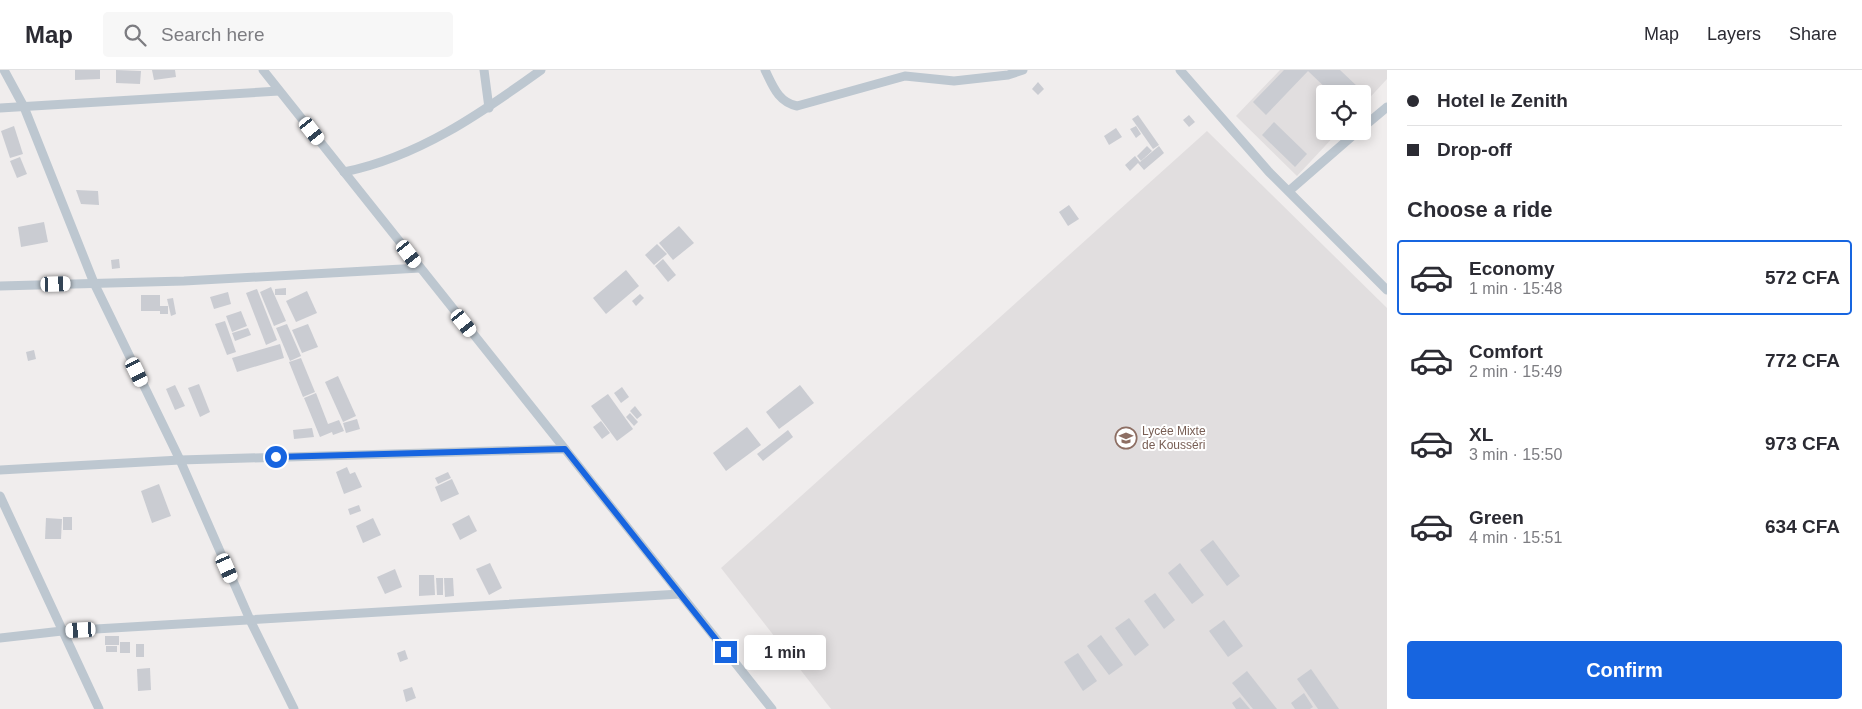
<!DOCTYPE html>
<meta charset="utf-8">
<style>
body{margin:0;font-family:Helvetica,sans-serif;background:#f7f7f7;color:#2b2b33;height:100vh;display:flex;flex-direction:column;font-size:19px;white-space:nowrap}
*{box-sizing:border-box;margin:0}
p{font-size:16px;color:#7c7c81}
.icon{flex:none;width:28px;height:28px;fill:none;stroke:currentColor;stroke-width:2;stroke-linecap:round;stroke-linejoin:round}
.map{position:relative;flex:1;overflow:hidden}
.side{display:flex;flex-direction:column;background:#fff;width:475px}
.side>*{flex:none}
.top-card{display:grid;align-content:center;height:110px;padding:0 20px;background:#fff}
.buttons{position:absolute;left:1316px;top:15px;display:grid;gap:10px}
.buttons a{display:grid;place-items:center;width:55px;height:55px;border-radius:5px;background:#fff;box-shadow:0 2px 12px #0003;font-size:25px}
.end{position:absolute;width:22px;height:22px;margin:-11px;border:6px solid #1765e0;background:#fff;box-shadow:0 0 0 2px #fff}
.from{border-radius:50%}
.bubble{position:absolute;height:35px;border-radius:5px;background:#fff;box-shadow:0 2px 12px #0003;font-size:16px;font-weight:600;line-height:35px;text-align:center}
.car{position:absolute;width:15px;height:30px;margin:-15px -8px;border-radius:6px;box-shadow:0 0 4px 1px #0007;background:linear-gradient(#fff 24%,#345 0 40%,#fff 0 76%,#345 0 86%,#fff 0)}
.top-card b{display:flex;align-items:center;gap:18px;height:48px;font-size:19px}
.top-card b+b{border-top:1px solid #e1e1e2}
.top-card i{width:12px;height:12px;background:#2b2b33}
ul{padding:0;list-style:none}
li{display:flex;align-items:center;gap:15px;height:75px;margin:0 10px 8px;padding:0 10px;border:2px solid transparent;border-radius:5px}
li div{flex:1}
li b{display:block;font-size:19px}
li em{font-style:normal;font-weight:600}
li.current{border-color:#1765e0}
li>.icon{width:45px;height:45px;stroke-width:1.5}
h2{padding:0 20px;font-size:22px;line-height:60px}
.cta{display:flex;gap:10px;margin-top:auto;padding:10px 20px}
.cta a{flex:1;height:58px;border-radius:5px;background:#1765e0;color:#fff;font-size:20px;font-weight:600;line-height:58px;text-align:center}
header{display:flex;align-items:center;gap:30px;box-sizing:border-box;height:70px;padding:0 25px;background:#fff;border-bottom:1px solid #e1e1e2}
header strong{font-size:24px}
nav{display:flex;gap:28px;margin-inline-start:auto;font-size:18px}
.search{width:350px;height:45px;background:#f7f7f7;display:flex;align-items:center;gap:12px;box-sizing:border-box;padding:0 18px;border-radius:5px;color:#7c7c81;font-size:19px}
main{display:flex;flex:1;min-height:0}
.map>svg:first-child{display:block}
.education{fill:#e1dedf}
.building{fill:#caccd2}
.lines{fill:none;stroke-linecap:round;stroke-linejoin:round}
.minor{stroke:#bdc7d0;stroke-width:9}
.route{stroke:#1765e0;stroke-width:6}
.labels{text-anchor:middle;stroke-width:4;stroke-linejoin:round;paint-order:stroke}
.education-label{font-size:12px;fill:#785e54;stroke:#fff;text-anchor:start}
</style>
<header>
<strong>Map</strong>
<div class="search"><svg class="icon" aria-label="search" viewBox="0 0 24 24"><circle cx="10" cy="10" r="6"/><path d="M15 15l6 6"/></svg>Search here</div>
<nav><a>Map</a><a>Layers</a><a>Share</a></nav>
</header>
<main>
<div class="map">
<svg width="1387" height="639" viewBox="0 0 1387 639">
<rect width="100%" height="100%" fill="#f0eded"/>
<!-- education -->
<g class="education">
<path d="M1280,0h107v9l-24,26 -1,-11h-37v37h14l-42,45 -61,-60z"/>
<path d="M1207,61l180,177v401h-556l-110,-141z"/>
</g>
<!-- building -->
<g class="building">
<path d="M75,0h25v9l-25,1z"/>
<path d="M116,0l25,1 -1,13 -24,-1z"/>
<path d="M152,0h23l1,7 -22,3z"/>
<path d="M1284,0h56l19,18 -5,6h-22l-24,-23 -42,44 -13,-13z"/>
<path d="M1038,12l6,7 -6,6 -6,-6z"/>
<path d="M1138,45l21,30 -6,4 -21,-30z"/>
<path d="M1189,45l6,7 -6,5 -6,-7z"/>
<path d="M1274,52l33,32 -12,13 -33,-32z"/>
<path d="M14,56l9,28 -13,4 -9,-27z"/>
<path d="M1136,56l5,8 -5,4 -6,-9z"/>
<path d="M1116,58l6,9 -13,8 -5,-9z"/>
<path d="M1147,76l5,5 -11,10 -4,-5z"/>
<path d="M1159,76l5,7 -20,17 -6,-7 -8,8 -5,-6 10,-9 5,6z"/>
<path d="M20,87l7,17 -10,4 -7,-17z"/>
<path d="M76,120l22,1 1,14 -18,-1z"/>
<path d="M1069,135l10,14 -11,7 -9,-14z"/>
<path d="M44,152l4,20 -27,5 -3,-20z"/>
<path d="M679,156l15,17 -21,17 -14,-17z"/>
<path d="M657,174l10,10 -13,11 -9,-10z"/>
<path d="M119,189l1,9 -8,1 -1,-9z"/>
<path d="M663,189l13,16 -8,7 -13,-16z"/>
<path d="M626,200l13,16 -33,28 -13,-16z"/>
<path d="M271,217l15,34 -12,5 -14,-34z"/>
<path d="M286,218v7h-11v-6z"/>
<path d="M257,219l20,51 -11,5 -20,-52z"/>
<path d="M307,221l10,22 -21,9 -10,-21z"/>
<path d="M228,222l3,12 -17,5 -4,-12z"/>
<path d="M640,224l4,4 -8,8 -4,-5z"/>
<path d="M141,225h19v11h8v8h-8v-3h-19z"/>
<path d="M173,228l3,16 -5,2 -4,-17z"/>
<path d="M241,241l6,15 -15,6 -6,-16z"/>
<path d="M225,251l11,31 -9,3 -12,-31z"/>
<path d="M287,254l14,32 -11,5 -14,-33z"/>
<path d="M308,254l10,23 -16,6 -10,-23z"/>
<path d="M248,258l3,7 -16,6 -3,-8z"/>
<path d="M280,274l4,14 -47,14 -5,-14z"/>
<path d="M34,280l2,9 -8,2 -2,-9z"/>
<path d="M301,288l14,34 -12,5 -14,-35z"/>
<path d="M338,306l18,40 -13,6 -18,-40z"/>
<path d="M199,314l11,28 -10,5 -12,-29z"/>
<path d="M175,315l10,21 -10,4 -9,-21z"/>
<path d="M800,315l14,18 -35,26 -13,-17z"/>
<path d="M622,317l7,10 -8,6 -7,-10z"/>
<path d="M316,323l12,31 11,-4 5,11 -11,4 -1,-3 -12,5 -16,-39z"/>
<path d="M608,324l25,35 -16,12 -26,-35z"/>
<path d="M635,336l7,9 -5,4 -7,-8z"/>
<path d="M630,343l8,9 -4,4 -8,-9z"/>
<path d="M357,349l3,10 -14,4 -3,-10z"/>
<path d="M601,351l9,12 -8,6 -9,-12z"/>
<path d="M747,357l14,18 -35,26 -13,-18z"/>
<path d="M312,358l2,9 -20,2 -1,-9z"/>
<path d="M788,360l5,7 -30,24 -6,-7z"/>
<path d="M347,397l3,7 5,-2 7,15 -18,7 -8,-22z"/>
<path d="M448,402l3,6 -13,6 -3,-6z"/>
<path d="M452,409l7,15 -18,8 -6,-15z"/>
<path d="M159,414l12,32 -19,7 -11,-32z"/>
<path d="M359,435l2,6 -11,4 -2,-6z"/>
<path d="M469,445l8,16 -17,9 -8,-16z"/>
<rect x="63" y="447" width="9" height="13"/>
<path d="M46,448l16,1 -1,20h-16z"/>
<path d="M373,448l8,17 -18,8 -7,-17z"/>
<path d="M1213,470l27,36 -13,10 -27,-36z"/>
<path d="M490,493l12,25 -13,7 -13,-26z"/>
<path d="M1180,493l24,32 -12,9 -24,-31z"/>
<path d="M395,499l7,18 -17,7 -8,-17z"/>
<path d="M419,505h15l1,20 -16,1z"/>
<path d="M436,508h7v17h-6z"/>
<path d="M444,508h9l1,18 -9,1z"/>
<path d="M1155,523l20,27 -11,9 -20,-28z"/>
<path d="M1129,548l20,27 -14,11 -20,-28z"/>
<path d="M1224,550l19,26 -15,11 -19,-26z"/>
<path d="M1101,565l22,30 -14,10 -22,-29z"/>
<rect x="105" y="566" width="14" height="9"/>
<rect x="120" y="572" width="10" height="11"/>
<rect x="136" y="574" width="8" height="13"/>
<rect x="106" y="576" width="11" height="6"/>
<path d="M405,580l3,9 -8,3 -3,-9z"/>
<path d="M1078,583l19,28 -14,10 -19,-29z"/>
<path d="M150,598l1,22 -13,1 -1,-22z"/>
<path d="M1311,599l28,40h-21l-21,-30z"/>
<path d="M1247,601l30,38h-24l-21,-26z"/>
<path d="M412,617l4,11 -10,4 -3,-12z"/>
<path d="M1304,623l9,14 -3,2h-15l-4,-6z"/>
<path d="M1240,627l10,12h-14l-4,-6z"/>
</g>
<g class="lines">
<!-- minor -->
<g class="minor">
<path d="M4,0l20,37 70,176 86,177 71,162 43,87"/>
<path d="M263,0l509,639"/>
<path d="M484,0l5,38"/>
<path d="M765,0c8,16 13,32 32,36l108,-30 49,5 54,-6 15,-5"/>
<path d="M1180,0l89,102 118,118"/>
<path d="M0,38l279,-17"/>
<path d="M1362,58l25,-21"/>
<path d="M344,102c74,-15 136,-58 197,-102"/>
<path d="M1289,121l69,-60"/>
<path d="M0,216l184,-5 236,-13"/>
<path d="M0,400l180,-10 385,-11"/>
<path d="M0,426l99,213"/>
<path d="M0,568l62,-7 618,-37"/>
</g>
</g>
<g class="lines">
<!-- route -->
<path class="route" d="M276,387l289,-8 161,203"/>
</g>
<!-- icons -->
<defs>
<g id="school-ring" transform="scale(1.125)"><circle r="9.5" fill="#fff" stroke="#8d6e63" stroke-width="1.5"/><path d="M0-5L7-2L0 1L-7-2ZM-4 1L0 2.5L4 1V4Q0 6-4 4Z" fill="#8d6e63"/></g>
</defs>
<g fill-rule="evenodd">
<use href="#school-ring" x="1126" y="368"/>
</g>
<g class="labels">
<!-- education labels -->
<g class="education-label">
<text x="1142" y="365">Lycée Mixte<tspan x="1142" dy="14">de Kousséri</tspan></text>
</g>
</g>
</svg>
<div class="buttons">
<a><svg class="icon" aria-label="locate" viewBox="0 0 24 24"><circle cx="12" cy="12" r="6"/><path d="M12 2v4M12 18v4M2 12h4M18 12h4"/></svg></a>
</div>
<i class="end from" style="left:276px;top:387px"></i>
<i class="end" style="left:726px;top:582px"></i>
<div class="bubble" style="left:744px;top:565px;width:82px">1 min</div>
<i class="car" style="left:312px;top:61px;rotate:142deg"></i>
<i class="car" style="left:409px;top:184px;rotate:143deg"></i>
<i class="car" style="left:56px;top:214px;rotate:88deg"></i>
<i class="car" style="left:464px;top:253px;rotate:141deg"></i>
<i class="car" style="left:137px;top:302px;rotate:154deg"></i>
<i class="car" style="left:227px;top:498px;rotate:156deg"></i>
<i class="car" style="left:81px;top:560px;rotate:267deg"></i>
</div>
<section class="side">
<div class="top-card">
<b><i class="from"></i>Hotel le Zenith</b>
<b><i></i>Drop-off</b>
</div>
<h2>Choose a ride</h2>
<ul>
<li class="current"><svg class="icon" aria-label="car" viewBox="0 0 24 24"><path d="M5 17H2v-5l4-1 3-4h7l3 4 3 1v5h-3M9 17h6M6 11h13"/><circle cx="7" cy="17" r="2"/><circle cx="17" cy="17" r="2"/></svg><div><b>Economy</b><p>1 min · 15:48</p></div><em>572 CFA</em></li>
<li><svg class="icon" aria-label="car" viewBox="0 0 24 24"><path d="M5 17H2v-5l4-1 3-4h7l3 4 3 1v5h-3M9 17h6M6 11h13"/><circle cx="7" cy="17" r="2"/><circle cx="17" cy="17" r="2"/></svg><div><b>Comfort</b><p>2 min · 15:49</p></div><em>772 CFA</em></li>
<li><svg class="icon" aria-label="car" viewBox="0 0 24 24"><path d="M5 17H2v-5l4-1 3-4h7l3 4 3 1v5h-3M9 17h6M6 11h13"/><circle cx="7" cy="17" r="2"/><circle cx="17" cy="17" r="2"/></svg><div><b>XL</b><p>3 min · 15:50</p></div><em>973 CFA</em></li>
<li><svg class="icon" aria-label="car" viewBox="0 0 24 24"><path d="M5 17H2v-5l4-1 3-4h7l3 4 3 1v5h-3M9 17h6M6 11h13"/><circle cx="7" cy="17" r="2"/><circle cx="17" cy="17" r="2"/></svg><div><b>Green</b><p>4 min · 15:51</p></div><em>634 CFA</em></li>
</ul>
<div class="cta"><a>Confirm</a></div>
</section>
</main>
